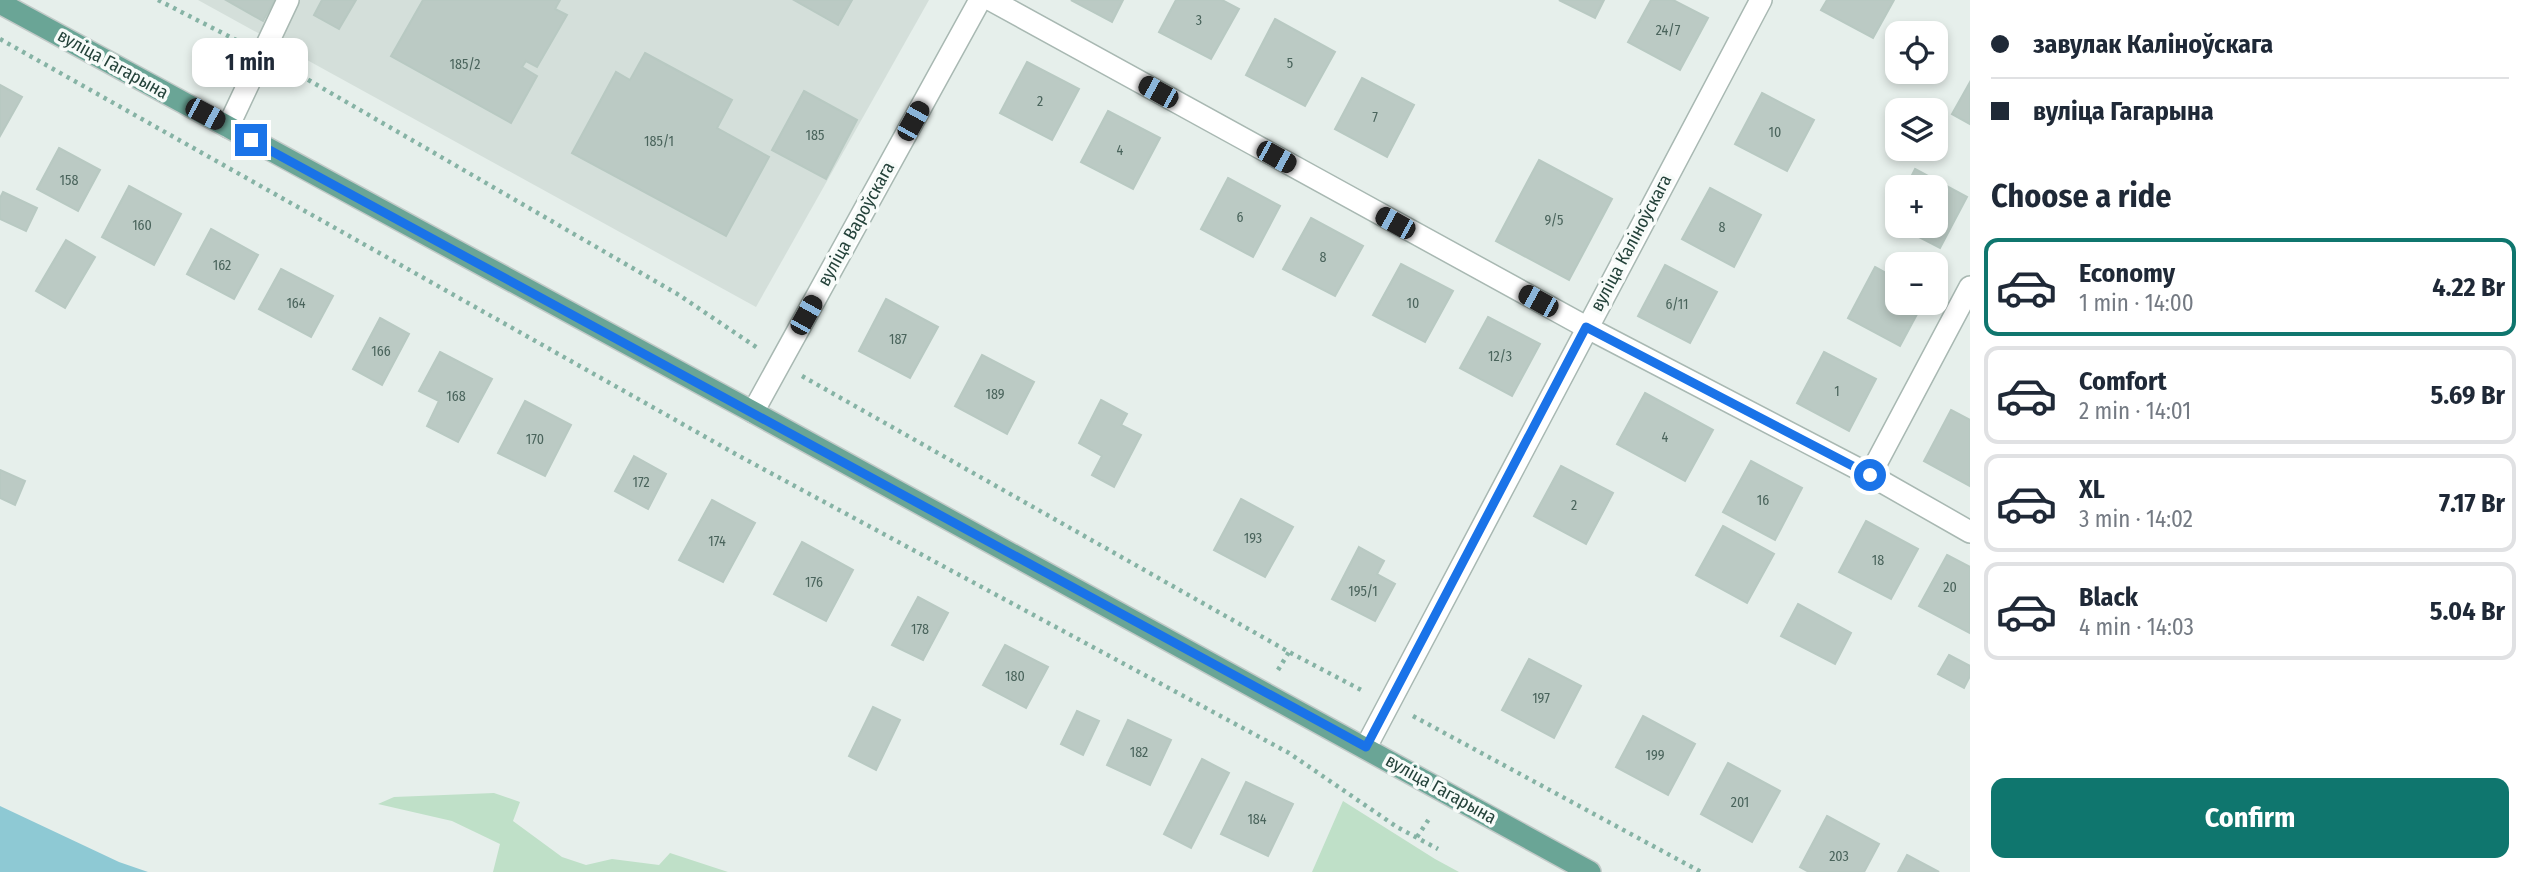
<!DOCTYPE html>
<meta charset="utf-8">
<style>
body{margin:0;font-family:"Fira Sans Condensed",sans-serif;background:#f6f6f7;color:#1f2937;height:100vh;display:flex;flex-direction:column;font-size:26px;white-space:nowrap}
*{box-sizing:border-box;margin:0}
p{font-size:23px;color:#747a83}
.icon{flex:none;width:38px;height:38px;fill:none;stroke:currentColor;stroke-width:2;stroke-linecap:round;stroke-linejoin:round}
.map{position:relative;flex:1;overflow:hidden}
.panel{display:flex;flex-direction:column;background:#fff;width:560px}
.panel>*{flex:none}
.guide{display:grid;align-content:center;height:154px;padding:0 21px;background:#fff}
.tools{position:absolute;left:1885px;top:21px;display:grid;gap:14px}
.tools a{display:grid;place-items:center;width:63px;height:63px;border-radius:14px;background:#fff;box-shadow:0 4px 10px #0003;font-size:35px}
.end{position:absolute;width:32px;height:32px;margin:-16px;border:9px solid #1a73e8;background:#fff;box-shadow:0 0 0 4px #fff}
.from{border-radius:50%}
.bubble{position:absolute;height:49px;border-radius:14px;background:#fff;box-shadow:0 4px 10px #0003;font-size:23px;font-weight:700;line-height:49px;text-align:center}
.car{position:absolute;width:21px;height:42px;margin:-21px -10px;border-radius:9px;box-shadow:0 0 5px 2px #0007;background:linear-gradient(#222 24%,#8ab4d8 0 40%,#222 0 76%,#8ab4d8 0 86%,#222 0)}
.guide b{display:flex;align-items:center;gap:24px;height:66px;font-size:26px}
.guide b+b{border-top:2px solid #e0e1e3}
.guide i{width:18px;height:18px;background:#1f2937}
ul{padding:0;list-style:none}
li{display:flex;align-items:center;gap:21px;height:98px;margin:0 14px 10px;padding:0 7px;border:4px solid #e0e1e3;border-radius:14px}
li div{flex:1}
li b{display:block;font-size:26px}
li em{font-style:normal;font-weight:700}
li.on{border-color:#0f766e}
li>.icon{width:63px;height:63px;stroke-width:1.5}
h2{padding:0 21px;font-size:32px;line-height:84px}
.cta{display:flex;gap:14px;margin-top:auto;padding:14px 21px}
.cta a{flex:1;height:80px;border-radius:14px;background:#0f766e;color:#fff;font-size:28px;font-weight:700;line-height:80px;text-align:center}
main{display:flex;flex:1;min-height:0}
.map>svg:first-child{display:block}
.built{fill:#d4dfda}
.green{fill:#bfe0c8}
.water{fill:#8ec9d4}
.building{fill:#bbcac4;stroke:#b8c9c2;stroke-width:2}
.lines{fill:none;stroke-linecap:round;stroke-linejoin:round}
.minor-casing{stroke:#a8b8b2;stroke-width:24}
.major-casing{stroke:#c2cac8;stroke-width:24}
.path{stroke:#86b3a5;stroke-width:4.5;stroke-dasharray:3.5 5;stroke-linecap:butt}
.minor{stroke:#fff;stroke-width:21}
.major{stroke:#6aa596;stroke-width:21}
.route{stroke:#1a73e8;stroke-width:9}
.labels{text-anchor:middle;stroke-width:7;stroke-linejoin:round;paint-order:stroke}
.number-label{font-size:14px;fill:#4a645c}
.street-label{font-size:18px;fill:#24423a;stroke:#f7fbf9}
</style>
<main>
<div class="map">
<svg width="1970" height="872" viewBox="0 0 1970 872">
<rect width="100%" height="100%" fill="#e6efeb"/>
<!-- built -->
<path class="built" d="M198,0h731l-173,307z"/>
<!-- green -->
<g class="green">
<path d="M494,793l26,9 -7,19 49,36 24,8 26,-6 47,6 11,-12 58,19h-235l7,-28 -48,-23 -74,-17 16,-7z"/>
<path d="M1343,801l92,58 24,13h-147z"/>
</g>
<!-- water -->
<path class="water" d="M0,806l119,56 29,10h-148z"/>
<!-- building -->
<g class="building">
<path d="M226,0h49l-12,21z"/>
<path d="M322,0h34l-17,29 -25,-14z"/>
<path d="M423,0h137l-5,9 12,6 -30,52 -11,-6 -4,6 15,9 -26,47 -120,-67z"/>
<path d="M794,0h58l-14,25z"/>
<path d="M1071,0h52l-11,22z"/>
<path d="M1176,0h46l17,9 -28,50 -52,-27z"/>
<path d="M1559,0h45l-9,18z"/>
<path d="M1651,0h22l35,18 -28,52 -52,-28z"/>
<path d="M1827,0h67l-21,38 -52,-28z"/>
<path d="M1275,19l60,33 -30,54 -59,-31z"/>
<path d="M645,53l87,47 -15,28 52,29 -43,79 -154,-83 44,-81 14,8z"/>
<path d="M1027,62l52,27 -27,51 -52,-27z"/>
<path d="M1362,78l52,27 -27,52 -52,-28z"/>
<path d="M1970,82v42l-18,-10z"/>
<path d="M0,85l22,12 -22,39z"/>
<path d="M804,91l53,29 -31,59 -54,-29z"/>
<path d="M1762,93l52,27 -27,51 -52,-27z"/>
<path d="M1108,111l52,27 -27,51 -52,-27z"/>
<path d="M59,148l41,22 -22,41 -41,-22z"/>
<path d="M1539,160l73,39 -43,81 -73,-39z"/>
<path d="M1915,169l52,28 -27,51 -52,-27 9,-17v22h39v-39h-30z"/>
<path d="M1228,178l52,28 -27,51 -52,-28z"/>
<path d="M129,186l52,28 -27,51 -52,-28z"/>
<path d="M1710,188l51,27 -27,52 -52,-28z"/>
<path d="M3,192l34,16 -11,23 -26,-12v-21z"/>
<path d="M1311,218l52,28 -28,50 -52,-27z"/>
<path d="M211,229l47,26 -24,44 -47,-25z"/>
<path d="M66,240l29,17 -30,51 -29,-17z"/>
<path d="M1401,264l52,27 -28,51 -52,-27z"/>
<path d="M1665,265l52,27 -27,51 -52,-27z"/>
<path d="M1875,267l22,12v24h26l-23,43 -52,-28z"/>
<path d="M281,269l52,27 -22,41 -52,-28z"/>
<path d="M886,299l52,28 -28,51 -51,-27z"/>
<path d="M1488,317l52,27 -28,52 -52,-28z"/>
<path d="M380,318l29,16 -27,51 -29,-16z"/>
<path d="M440,352l52,27 -34,63 -31,-16 12,-25 -20,-10z"/>
<path d="M1824,352l52,27 -27,52 -52,-28z"/>
<path d="M982,355l52,27 -27,52 -52,-28z"/>
<path d="M1645,393l68,37 -28,51 -68,-37z"/>
<path d="M1101,400l26,14 -6,11 20,10 -27,52 -22,-12 10,-19 -23,-13z"/>
<path d="M525,401l46,24 -26,51 -47,-23z"/>
<path d="M1951,410l19,10v66l-46,-25z"/>
<path d="M634,456l32,18 -18,35 -33,-18z"/>
<path d="M1751,461l51,27 -27,52 -52,-28z"/>
<path d="M1561,466l52,27 -27,51 -52,-28z"/>
<path d="M0,470l25,11 -10,24 -15,-7z"/>
<path d="M1241,499l52,28 -28,50 -51,-27z"/>
<path d="M712,500l43,23 -32,59 -44,-22z"/>
<path d="M1866,521l52,28 -27,50 -52,-27z"/>
<path d="M1723,526l51,28 -27,49 -51,-28z"/>
<path d="M802,542l51,28 -27,51 -52,-27z"/>
<path d="M1359,547l25,14 -7,13 18,10 -20,37 -43,-22z"/>
<path d="M1947,555l23,12v66l-51,-27z"/>
<path d="M918,597l30,16 -25,47 -31,-15z"/>
<path d="M1798,604l53,29 -16,31 -54,-28z"/>
<path d="M1005,645l43,22 -22,41 -43,-23z"/>
<path d="M1949,655l21,11v10l-6,12 -26,-14z"/>
<path d="M1529,659l52,27 -27,52 -52,-28z"/>
<path d="M873,707l27,13 -24,50 -27,-14z"/>
<path d="M1077,711l22,10 -16,34 -22,-11z"/>
<path d="M1643,716l52,28 -27,51 -52,-28z"/>
<path d="M1128,720l43,20 -21,45 -43,-20z"/>
<path d="M1202,759l27,14 -38,75 -27,-14z"/>
<path d="M1728,763l52,28 -28,51 -51,-28z"/>
<path d="M1246,782l47,22 -25,52 -47,-22z"/>
<path d="M1827,816l52,28 -15,28h-55l-9,-5z"/>
<path d="M1907,855l32,17h-41z"/>
</g>
<g class="lines">
<!-- minor casing -->
<g class="minor-casing">
<g id="minor">
<path d="M991,0l595,327 284,148 100,57"/>
<path d="M228,127l60,-127"/>
<path d="M753,412l227,-412"/>
<path d="M1870,475l100,-188"/>
<path d="M1366,747l395,-747"/>
</g>
</g>
<!-- major casing -->
<g class="major-casing">
<path id="major" d="M0,3l753,409 837,460"/>
</g>
<!-- path -->
<g class="path">
<path d="M158,0l80,41"/>
<path d="M0,39l741,418 548,296 108,74 41,22"/>
<path d="M286,67l393,228 80,54"/>
<path d="M802,376l487,276 76,40"/>
<path d="M1278,670l11,-18"/>
<path d="M1413,716l288,156"/>
<path d="M1417,837l14,-21"/>
</g>
<!-- minor -->
<use href="#minor" class="minor"/>
<!-- major -->
<use href="#major" class="major"/>
</g>
<g class="lines">
<!-- route -->
<path class="route" d="M251,140l1115,607 220,-420 284,148"/>
</g>
<g class="labels">
<!-- number labels -->
<g class="number-label">
<text x="1199" y="25">3</text>
<text x="1668" y="35">24/7</text>
<text x="1290" y="68">5</text>
<text x="465" y="69">185/2</text>
<text x="1040" y="106">2</text>
<text x="1375" y="122">7</text>
<text x="1775" y="137">10</text>
<text x="815" y="140">185</text>
<text x="659" y="146">185/1</text>
<text x="1120" y="155">4</text>
<text x="69" y="185">158</text>
<text x="1240" y="222">6</text>
<text x="1554" y="225">9/5</text>
<text x="142" y="230">160</text>
<text x="1722" y="232">8</text>
<text x="1323" y="262">8</text>
<text x="222" y="270">162</text>
<text x="296" y="308">164</text>
<text x="1413" y="308">10</text>
<text x="1677" y="309">6/11</text>
<text x="898" y="344">187</text>
<text x="381" y="356">166</text>
<text x="1500" y="361">12/3</text>
<text x="1837" y="396">1</text>
<text x="995" y="399">189</text>
<text x="456" y="401">168</text>
<text x="1665" y="442">4</text>
<text x="535" y="444">170</text>
<text x="641" y="487">172</text>
<text x="1763" y="505">16</text>
<text x="1574" y="510">2</text>
<text x="1253" y="543">193</text>
<text x="717" y="546">174</text>
<text x="1878" y="565">18</text>
<text x="814" y="587">176</text>
<text x="1950" y="592">20</text>
<text x="1363" y="596">195/1</text>
<text x="920" y="634">178</text>
<text x="1015" y="681">180</text>
<text x="1541" y="703">197</text>
<text x="1139" y="757">182</text>
<text x="1655" y="760">199</text>
<text x="1740" y="807">201</text>
<text x="1257" y="824">184</text>
<text x="1839" y="861">203</text>
</g>
<!-- street labels -->
<g class="street-label">
<text transform="translate(113 64) rotate(29)" y="6">вуліца Гагарына</text>
<text transform="translate(856 224) rotate(-61)" y="6">вуліца Вароўскага</text>
<text transform="translate(1631 243) rotate(-62)" y="6">вуліца Каліноўскага</text>
<text transform="translate(1441 789) rotate(29)" y="6">вуліца Гагарына</text>
</g>
</g>
</svg>
<div class="tools">
<a><svg class="icon" aria-label="locate" viewBox="0 0 24 24"><circle cx="12" cy="12" r="6"/><path d="M12 2v4M12 18v4M2 12h4M18 12h4"/></svg></a>
<a><svg class="icon" aria-label="layers" viewBox="0 0 24 24"><path d="M12 4l9 5-9 5-9-5zM3 14l9 5 9-5"/></svg></a>
<a>+</a>
<a>−</a>
</div>
<i class="end from" style="left:1870px;top:475px"></i>
<i class="end" style="left:251px;top:140px"></i>
<div class="bubble" style="left:192px;top:38px;width:116px">1 min</div>
<i class="car" style="left:1158px;top:92px;rotate:299deg"></i>
<i class="car" style="left:205px;top:114px;rotate:118deg"></i>
<i class="car" style="left:913px;top:121px;rotate:29deg"></i>
<i class="car" style="left:1276px;top:157px;rotate:119deg"></i>
<i class="car" style="left:1395px;top:223px;rotate:299deg"></i>
<i class="car" style="left:1538px;top:301px;rotate:299deg"></i>
<i class="car" style="left:806px;top:315px;rotate:29deg"></i>
</div>
<section class="panel">
<div class="guide">
<b><i class="from"></i>завулак Каліноўскага</b>
<b><i></i>вуліца Гагарына</b>
</div>
<h2>Choose a ride</h2>
<ul>
<li class="on"><svg class="icon" aria-label="car" viewBox="0 0 24 24"><path d="M5 17H2v-5l4-1 3-4h7l3 4 3 1v5h-3M9 17h6M6 11h13"/><circle cx="7" cy="17" r="2"/><circle cx="17" cy="17" r="2"/></svg><div><b>Economy</b><p>1 min · 14:00</p></div><em>4.22 Br</em></li>
<li><svg class="icon" aria-label="car" viewBox="0 0 24 24"><path d="M5 17H2v-5l4-1 3-4h7l3 4 3 1v5h-3M9 17h6M6 11h13"/><circle cx="7" cy="17" r="2"/><circle cx="17" cy="17" r="2"/></svg><div><b>Comfort</b><p>2 min · 14:01</p></div><em>5.69 Br</em></li>
<li><svg class="icon" aria-label="car" viewBox="0 0 24 24"><path d="M5 17H2v-5l4-1 3-4h7l3 4 3 1v5h-3M9 17h6M6 11h13"/><circle cx="7" cy="17" r="2"/><circle cx="17" cy="17" r="2"/></svg><div><b>XL</b><p>3 min · 14:02</p></div><em>7.17 Br</em></li>
<li><svg class="icon" aria-label="car" viewBox="0 0 24 24"><path d="M5 17H2v-5l4-1 3-4h7l3 4 3 1v5h-3M9 17h6M6 11h13"/><circle cx="7" cy="17" r="2"/><circle cx="17" cy="17" r="2"/></svg><div><b>Black</b><p>4 min · 14:03</p></div><em>5.04 Br</em></li>
</ul>
<div class="cta"><a>Confirm</a></div>
</section>
</main>
